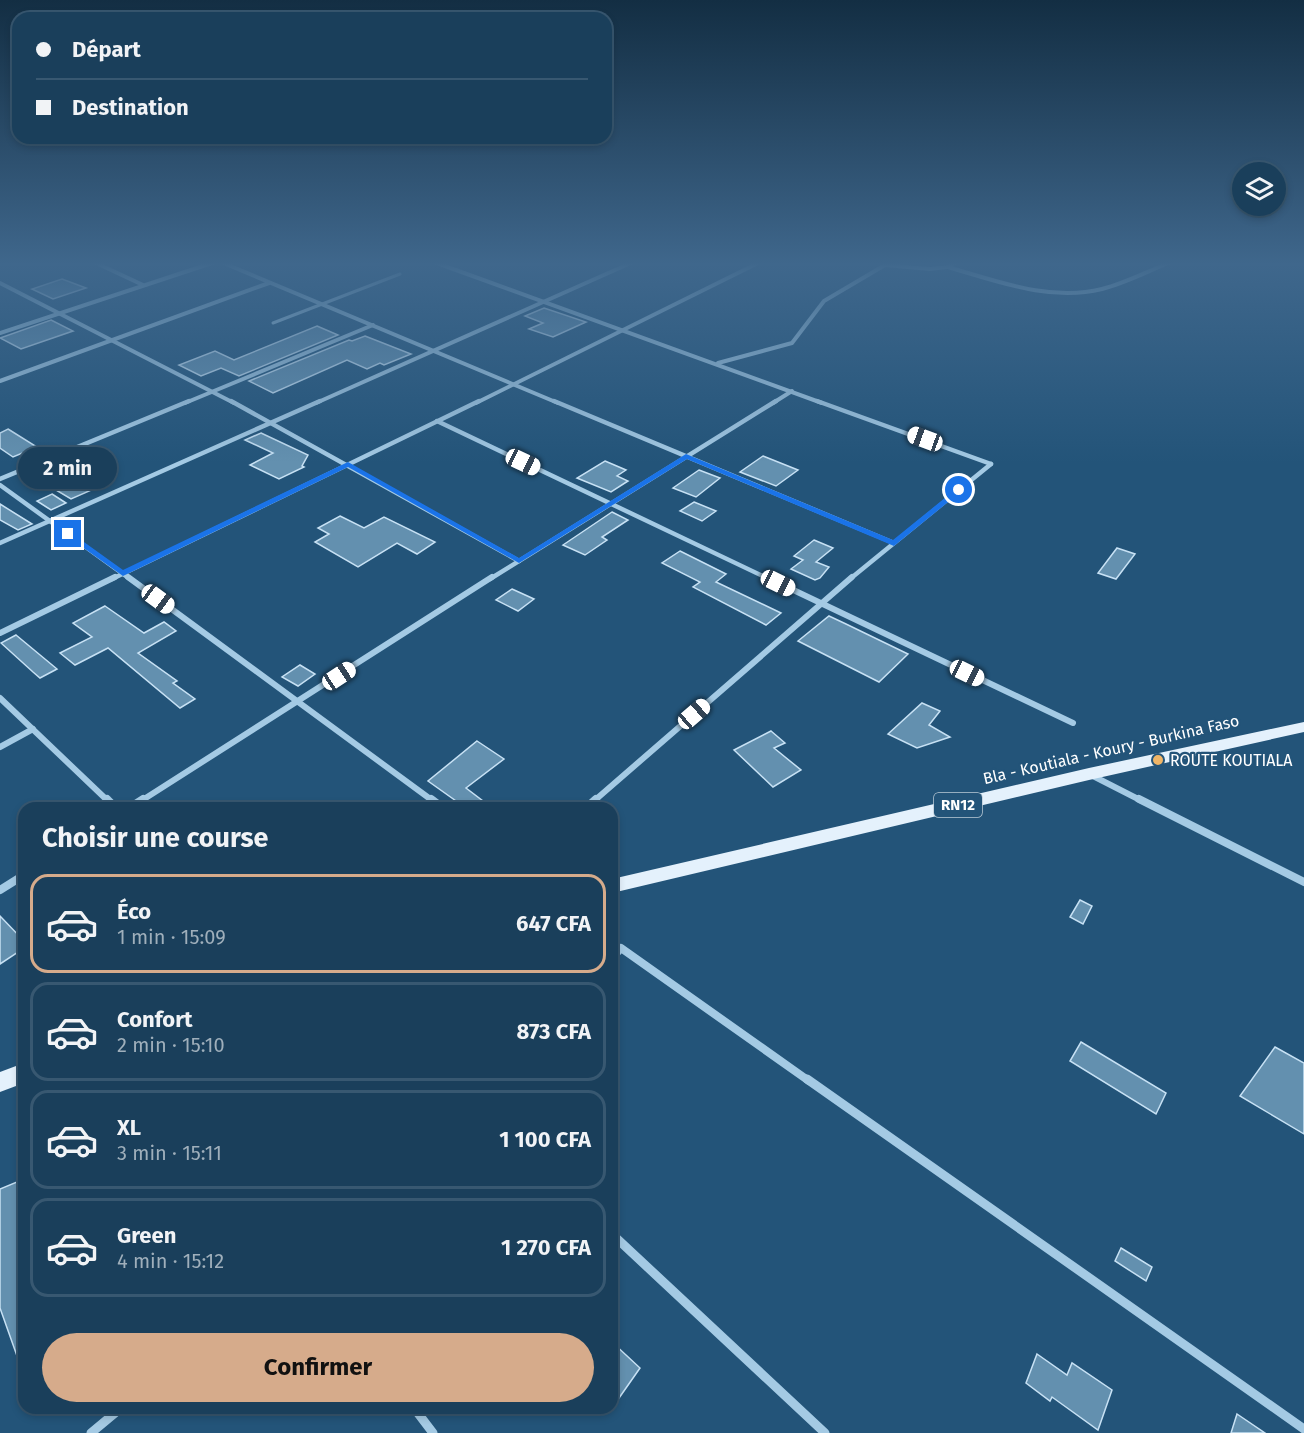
<!DOCTYPE html>
<html lang="fr">
<meta charset="utf-8">
<style>
body{margin:0;font-family:"Fira Sans",sans-serif;background:#274a64;color:#f1f3f6;height:100vh;display:flex;flex-direction:column;font-size:22px;white-space:nowrap}
*{box-sizing:border-box;margin:0}
p{font-size:20px;color:#9fafbb}
.icon{flex:none;width:33px;height:33px;fill:none;stroke:currentColor;stroke-width:2;stroke-linecap:round;stroke-linejoin:round}
.map{position:relative;flex:1;overflow:hidden}
.side{position:absolute;left:18px;top:802px;width:600px;height:612px;display:flex;flex-direction:column;background:#1a3f5b;border-radius:18px;box-shadow:0 3px 9px #0003,0 0 0 2px #385871}
.side>*{flex:none}
.hud{position:absolute;left:12px;top:12px;width:600px;height:132px;border-radius:18px;box-shadow:0 3px 9px #0003,0 0 0 2px #385871;display:grid;align-content:center;height:132px;padding:0 24px;background:#1a3f5b}
.tools{position:absolute;left:1232px;top:162px;display:grid;gap:12px}
.tools a{display:grid;place-items:center;width:54px;height:54px;border-radius:50%;background:#1a3f5b;box-shadow:0 3px 9px #0003,0 0 0 2px #385871;font-size:30px}
.end{position:absolute;width:27px;height:27px;margin:-14px;border:8px solid #1a73e8;background:#fff;box-shadow:0 0 0 3px #fff}
.from{border-radius:50%}
.bubble{position:absolute;height:42px;border-radius:21px;background:#1a3f5b;box-shadow:0 3px 9px #0003,0 0 0 2px #385871;font-size:20px;font-weight:700;line-height:42px;text-align:center}
.car{position:absolute;width:18px;height:36px;margin:-18px -9px;border-radius:8px;box-shadow:0 0 4px 2px #0007;background:linear-gradient(#fff 24%,#345 0 40%,#fff 0 76%,#345 0 86%,#fff 0)}
.hud b{display:flex;align-items:center;gap:21px;height:57px;font-size:22px}
.hud b+b{border-top:2px solid #385871}
.hud i{width:15px;height:15px;background:#f1f3f6}
ul{padding:0;list-style:none}
li{display:flex;align-items:center;gap:18px;height:99px;margin:0 12px 9px;padding:0 12px;border:3px solid #385871;border-radius:18px}
li div{flex:1}
li b{display:block;font-size:22px}
li em{font-style:normal;font-weight:700}
li.active{border-color:#d6ab8b}
li>.icon{width:54px;height:54px;stroke-width:1.5}
h2{padding:0 24px;font-size:27px;line-height:72px}
.action{display:flex;gap:12px;margin-top:auto;padding:12px 24px}
.action a{flex:1;height:69px;border-radius:36px;background:#d6ab8b;color:#111;font-size:24px;font-weight:700;line-height:69px;text-align:center}
.map>svg:first-child{display:block}
.building{fill:#6390af;stroke:#c7e1f4;stroke-width:1.5}
.lines{fill:none;stroke-linecap:round;stroke-linejoin:round}
.lane{stroke:#a4cae4;stroke-width:3}
.street-far4{stroke:#a4cae4;stroke-width:4}
.street-far3{stroke:#a4cae4;stroke-width:4.5}
.street-far2{stroke:#a4cae4;stroke-width:6}
.street-far1{stroke:#a4cae4;stroke-width:8}
.street{stroke:#a4cae4;stroke-width:9}
.primary{fill:#e4f1fc;fill-rule:evenodd}
.route{fill:#1a73e8}
.poi-dot{fill:#efb567;stroke:#235479;stroke-width:2}
.labels{text-anchor:middle;stroke-width:4.5;stroke-linejoin:round;paint-order:stroke}
.shield{fill:#235479;stroke:#bdccd7;stroke-width:1.5}
.shield-label{font-size:15px;font-weight:bold;fill:#fff}
.street-label{font-size:16px;fill:#fff;stroke:#235479}
.poi-label{font-size:16px;fill:#fff;stroke:#235479;text-anchor:start}
</style>
<div class="map">
<svg width="1304" height="1433" viewBox="0 0 1304 1433">
<rect width="100%" height="100%" fill="#235479"/>
<!-- building -->
<g class="building">
<path d="M62,279l24,9 -33,11 -21,-10z"/>
<path d="M544,308l42,14 -33,15 -24,-8 14,-6 -18,-7z"/>
<path d="M51,320l22,11 -52,18 -21,-11z"/>
<path d="M317,326l21,9 -99,41 -18,-8 -20,8 -22,-11 36,-14 19,9z"/>
<path d="M365,336l46,18 -27,11 -4,-2 -13,6 -20,-9 -74,33 -24,-12 100,-41 3,1z"/>
<path d="M8,429l29,18 -24,10 -13,-9v-15z"/>
<path d="M261,433l47,22 -6,11 2,1 -25,12 -29,-14 23,-12 -28,-13z"/>
<path d="M763,456l35,14 -22,16 -36,-14z"/>
<path d="M605,461l21,9 -9,6 11,5 -17,11 -34,-14z"/>
<path d="M699,470l21,8 -24,19 -23,-9z"/>
<path d="M84,473l19,12 -32,14 -20,-12z"/>
<path d="M52,494l14,9 -15,7 -14,-9z"/>
<path d="M694,502l22,9 -14,10 -22,-10z"/>
<path d="M0,504l32,20 -14,6 -18,-10z"/>
<path d="M612,512l16,8 -26,17 5,3 -22,15 -22,-10z"/>
<path d="M340,516l24,12 20,-11 51,25 -18,12 -20,-11 -39,24 -43,-25 14,-8 -11,-6z"/>
<path d="M814,540l19,8 -17,14 13,5 -9,11 -5,2 -24,-11 12,-9 -9,-4z"/>
<path d="M1117,548l18,6 -19,25 -18,-6z"/>
<path d="M680,551l46,23 -10,8 65,31 -15,12 -73,-38 7,-5 -38,-19z"/>
<path d="M512,589l22,10 -16,12 -22,-11z"/>
<path d="M105,606l39,27 20,-11 12,9 -38,22 39,28 -4,2 22,16 -15,9 -72,-60 -33,17 -15,-12 32,-16 -19,-14z"/>
<path d="M829,616l17,8 62,30 -29,28 -81,-41z"/>
<path d="M16,635l41,34 -17,9 -7,-6 -32,-29z"/>
<path d="M300,665l15,9 -17,12 -16,-9z"/>
<path d="M922,703l18,8 -11,14 21,12 -33,11 -29,-14z"/>
<path d="M771,731l14,12 -11,5 27,22 -28,17 -39,-37z"/>
<path d="M477,741l27,18 -38,29 17,13 -10,7h-7l-38,-27z"/>
<path d="M1080,900l12,6 -9,18 -13,-7z"/>
<path d="M0,916l24,25v7l-24,16z"/>
<path d="M1081,1042l85,51 -10,21 -86,-53z"/>
<path d="M1275,1047l29,16v71l-64,-38z"/>
<path d="M24,1179v191h-2l-22,-62v-119z"/>
<path d="M1121,1248l31,19 -6,14 -31,-20z"/>
<path d="M612,1342l28,26 -28,40z"/>
<path d="M1037,1354l30,21 5,-12 40,27 -14,40 -46,-33 -2,4 -24,-18z"/>
<path d="M1237,1414l28,19h-34z"/>
</g>
<g class="lines">
<!-- lane -->
<path class="lane" d="M273,323l127,-49"/>
<!-- street-far4 -->
<g class="street-far4">
<path d="M94,262l49,23"/>
<path d="M221,262l337,141"/>
<path d="M434,262l388,141"/>
<path d="M948,267c49,14 102,35 154,22 24,-6 46,-18 69,-27"/>
<path d="M0,283l234,120"/>
<path d="M0,333l215,-71"/>
<path d="M718,363l74,-20 32,-42 61,-36 45,4 17,-2 10,-5"/>
<path d="M0,381l269,-98"/>
<path d="M185,403l188,-78"/>
<path d="M316,403l317,-141"/>
<path d="M476,403l284,-141"/>
<path d="M773,403l19,-12"/>
</g>
<!-- street-far3 -->
<g class="street-far3">
<path d="M231,401l288,160"/>
<path d="M554,401l340,142"/>
<path d="M817,401l174,63"/>
<path d="M437,421l332,158"/>
<path d="M0,479l189,-78"/>
<path d="M0,485l130,94"/>
<path d="M0,543l320,-142"/>
<path d="M112,579l367,-178"/>
<path d="M490,579l286,-178"/>
<path d="M850,579l141,-115"/>
</g>
<!-- street-far2 -->
<g class="street-far2">
<path d="M128,577l305,224"/>
<path d="M766,577l307,146"/>
<path d="M0,633l115,-56"/>
<path d="M0,698l108,103"/>
<path d="M0,747l33,-18"/>
<path d="M1093,776l49,25"/>
<path d="M141,801l351,-224"/>
<path d="M594,801l258,-224"/>
</g>
<!-- street-far1 -->
<g class="street-far1">
<path d="M107,799l9,9"/>
<path d="M431,799l12,9"/>
<path d="M1139,799l165,83"/>
<path d="M129,808l14,-9"/>
<path d="M586,808l10,-9"/>
<path d="M0,890l24,-15"/>
<path d="M612,958l9,-10 188,133"/>
</g>
<!-- street -->
<g class="street">
<path d="M807,1079l497,350"/>
<path d="M612,1234l213,199"/>
<path d="M414,1408l19,25"/>
<path d="M91,1433l30,-25"/>
</g>
<!-- primary -->
<g class="primary">
<path d="M1304,722v10l-215,48 -477,113v-14l477,-111z"/>
<path d="M24,1063v20l-24,9v-20z"/>
</g>
</g>
<!-- sky -->
<linearGradient id="sky" x2="0" y2="1"><stop stop-color="#132e43"/><stop offset="0.57" stop-color="#3f678c"/><stop offset="1" stop-color="#3f678c" stop-opacity="0"/></linearGradient>
<rect width="1304" height="463" fill="url(#sky)"/>
<!-- route -->
<path class="route" d="M686,454l207,86 63,-51 7,1 -69,56 -207,-87 -168,104 -171,-96 -225,109 -59,-42 6,-2 53,38 225,-108 171,96z"/>
<!-- markers -->
<circle class="poi-dot" cx="1158" cy="760" r="6"/>
<g class="labels">
<!-- shield labels -->
<rect class="shield" x="934" y="793" width="48" height="24" rx="4.5"/>
<g class="shield-label">
<text x="958" y="810">RN12</text>
</g>
<!-- street labels -->
<g class="street-label">
<text transform="translate(1111 749) rotate(-13)" y="6">Bla - Koutiala - Koury - Burkina Faso</text>
</g>
<!-- poi labels -->
<g class="poi-label">
<text x="1170" y="766">ROUTE KOUTIALA</text>
</g>
</g>
</svg>
<div class="tools">
<a><svg class="icon" aria-label="layers" viewBox="0 0 24 24"><path d="M12 4l9 5-9 5-9-5zM3 14l9 5 9-5"/></svg></a>
</div>
<i class="end from" style="left:959px;top:490px"></i>
<i class="end" style="left:68px;top:534px"></i>
<div class="bubble" style="left:18px;top:447px;width:99px">2 min</div>
<i class="car" style="left:925px;top:439px;rotate:290deg"></i>
<i class="car" style="left:523px;top:462px;rotate:115deg"></i>
<i class="car" style="left:778px;top:583px;rotate:116deg"></i>
<i class="car" style="left:158px;top:599px;rotate:126deg"></i>
<i class="car" style="left:967px;top:673px;rotate:116deg"></i>
<i class="car" style="left:339px;top:676px;rotate:57deg"></i>
<i class="car" style="left:694px;top:714px;rotate:49deg"></i>
<div class="hud">
<b><i class="from"></i>Départ</b>
<b><i></i>Destination</b>
</div>
<section class="side">
<h2>Choisir une course</h2>
<ul>
<li class="active"><svg class="icon" aria-label="car" viewBox="0 0 24 24"><path d="M5 17H2v-5l4-1 3-4h7l3 4 3 1v5h-3M9 17h6M6 11h13"/><circle cx="7" cy="17" r="2"/><circle cx="17" cy="17" r="2"/></svg><div><b>Éco</b><p>1 min · 15:09</p></div><em>647 CFA</em></li>
<li><svg class="icon" aria-label="car" viewBox="0 0 24 24"><path d="M5 17H2v-5l4-1 3-4h7l3 4 3 1v5h-3M9 17h6M6 11h13"/><circle cx="7" cy="17" r="2"/><circle cx="17" cy="17" r="2"/></svg><div><b>Confort</b><p>2 min · 15:10</p></div><em>873 CFA</em></li>
<li><svg class="icon" aria-label="car" viewBox="0 0 24 24"><path d="M5 17H2v-5l4-1 3-4h7l3 4 3 1v5h-3M9 17h6M6 11h13"/><circle cx="7" cy="17" r="2"/><circle cx="17" cy="17" r="2"/></svg><div><b>XL</b><p>3 min · 15:11</p></div><em>1 100 CFA</em></li>
<li><svg class="icon" aria-label="car" viewBox="0 0 24 24"><path d="M5 17H2v-5l4-1 3-4h7l3 4 3 1v5h-3M9 17h6M6 11h13"/><circle cx="7" cy="17" r="2"/><circle cx="17" cy="17" r="2"/></svg><div><b>Green</b><p>4 min · 15:12</p></div><em>1 270 CFA</em></li>
</ul>
<div class="action"><a>Confirmer</a></div>
</section>
</div>
